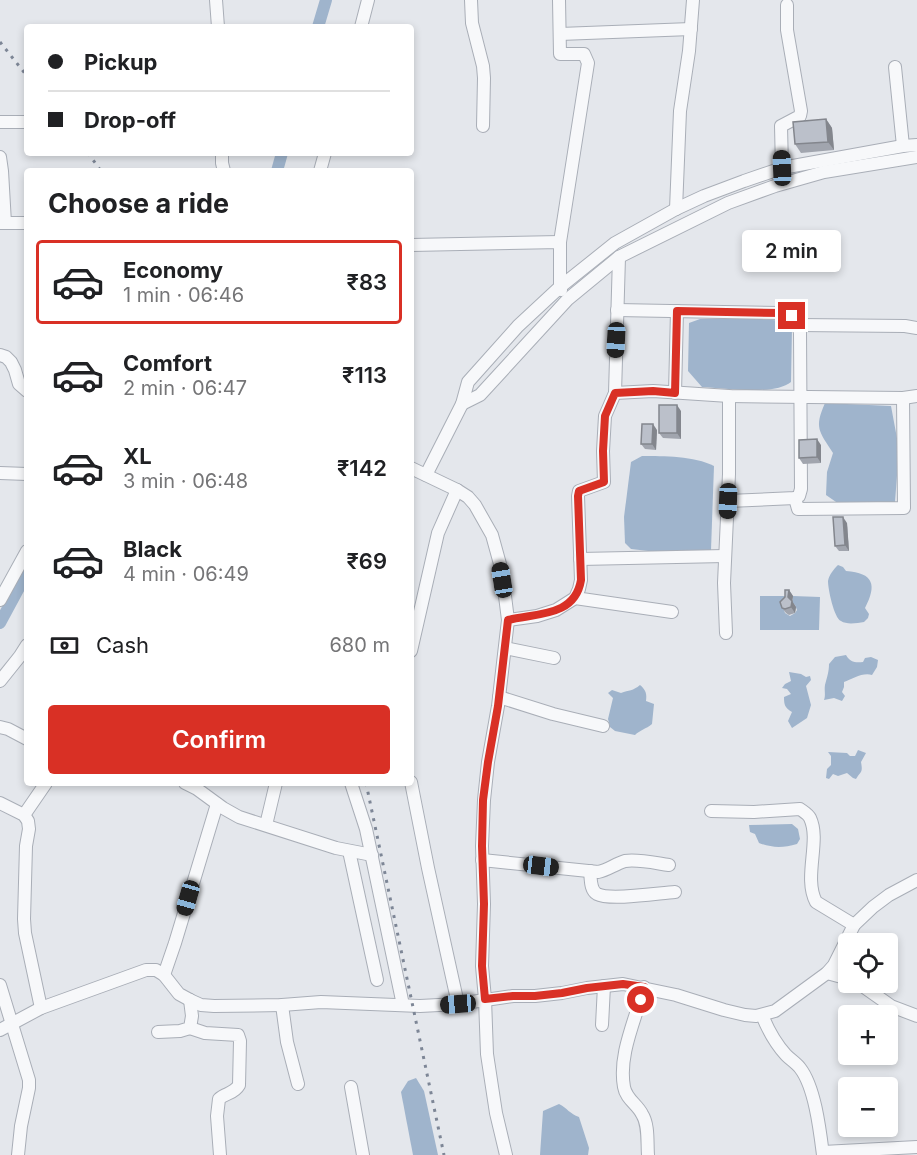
<!DOCTYPE html>
<meta charset="utf-8">
<style>
body{margin:0;font-family:Inter,sans-serif;background:#f6f6f6;color:#202124;height:100vh;display:flex;flex-direction:column;font-size:22px;white-space:nowrap}
*{box-sizing:border-box;margin:0}
p{font-size:20px;color:#757577}
.icon{flex:none;width:33px;height:33px;fill:none;stroke:currentColor;stroke-width:2;stroke-linecap:round;stroke-linejoin:round}
.map{position:relative;flex:1;overflow:hidden}
.sheet{position:absolute;left:24px;top:168px;width:390px;height:618px;display:flex;flex-direction:column;background:#fff;border-radius:6px;box-shadow:0 3px 9px #0003}
.sheet>*{flex:none}
.banner{position:absolute;left:24px;top:24px;width:390px;height:132px;border-radius:6px;box-shadow:0 3px 9px #0003;display:grid;align-content:center;height:132px;padding:0 24px;background:#fff}
.buttons{position:absolute;left:838px;top:933px;display:grid;gap:12px}
.buttons a{display:grid;place-items:center;width:60px;height:60px;border-radius:6px;background:#fff;box-shadow:0 3px 9px #0003;font-size:30px}
.end{position:absolute;width:27px;height:27px;margin:-14px;border:8px solid #d93025;background:#fff;box-shadow:0 0 0 3px #fff}
.from{border-radius:50%}
.bubble{position:absolute;height:42px;border-radius:6px;background:#fff;box-shadow:0 3px 9px #0003;font-size:20px;font-weight:600;line-height:42px;text-align:center}
.car{position:absolute;width:18px;height:36px;margin:-18px -9px;border-radius:8px;box-shadow:0 0 4px 2px #0007;background:linear-gradient(#222 24%,#8ab4d8 0 40%,#222 0 76%,#8ab4d8 0 86%,#222 0)}
.banner b{display:flex;align-items:center;gap:21px;height:57px;font-size:22px}
.banner b+b{border-top:2px solid #e0e0e0}
.banner i{width:15px;height:15px;background:#202124}
ul{padding:0;list-style:none}
li{display:flex;align-items:center;gap:18px;height:84px;margin:0 12px 9px;padding:0 12px;border:3px solid transparent;border-radius:6px}
li div{flex:1}
li b{display:block;font-size:22px}
li em{font-style:normal;font-weight:600}
li.active{border-color:#d93025}
li>.icon{width:54px;height:54px;stroke-width:1.5}
h2{padding:0 24px;font-size:27px;line-height:72px}
.pay{display:flex;align-items:center;gap:15px;height:66px;padding:0 24px;font-size:22px}
.pay p{margin-inline-start:auto}
.primary-button{display:flex;gap:12px;margin-top:auto;padding:12px 24px}
.primary-button a{flex:1;height:69px;border-radius:6px;background:#d93025;color:#fff;font-size:24px;font-weight:600;line-height:69px;text-align:center}
.map>svg:first-child{display:block}
.water{fill:#9fb4cc}
.lines{fill:none;stroke-linecap:round;stroke-linejoin:round}
.canal{stroke:#9fb4cc;stroke-width:12}
.minor-casing{stroke:#a9aeb7;stroke-width:14}
.minor{stroke:#f7f8fa;stroke-width:12}
.rail{stroke:#7d8696;stroke-width:3;stroke-dasharray:3 6;stroke-linecap:butt}
.wall{fill:#a1a5ae}
.shaded-wall{fill:#83868d}
.building{fill:#bbc0ca;stroke:#83868d;stroke-width:1.5}
.route{stroke:#d93025;stroke-width:8}
</style>
<div class="map">
<svg width="917" height="1155" viewBox="0 0 917 1155">
<rect width="100%" height="100%" fill="#e4e7ec"/>
<!-- water -->
<g class="water">
<path d="M746,318l40,3 6,6 -1,55c-17,14 -67,6 -89,5l-14,-16 1,-48 11,-4z"/>
<path d="M825,403l66,3 8,43 -4,53 -10,2h-46l-13,-9 1,-23 6,-19c-14,-22 -19,-25 -8,-50z"/>
<path d="M642,456c22,0 52,0 72,10l-3,84 -3,4 -25,1 -52,-6 -6,-6 -1,-26 7,-55z"/>
<path d="M838,565l5,2 3,4c28,2 31,14 19,37l4,6 -1,4 -4,4c-7,1 -17,3 -23,-1 -7,-3 -13,-32 -13,-40 1,-6 6,-12 10,-16z"/>
<path d="M760,596h28l-4,14 1,3 5,3 5,-3 2,-3 -2,-5 -3,-2 1,-7 27,1 -1,33h-59z"/>
<path d="M846,655c4,7 9,8 17,7l2,-4 6,-1 7,3 -1,7 -5,8c-9,-3 -20,4 -28,7v5l-2,5 3,4 -3,5 -8,-3 -10,2c2,-5 0,-10 1,-15 2,-8 4,-13 4,-21l6,-7z"/>
<path d="M789,672l12,2 5,3 4,-1 1,4 -5,6 5,19 -4,13 -15,10 -4,-7 4,-9c-7,-4 -8,-7 -8,-15l7,-3 -4,-5 -5,-1 3,-4 6,-3z"/>
<path d="M640,685c6,5 7,9 6,16l8,3 -2,20c-6,5 -12,6 -17,11l-20,-4 -5,-4 -2,-8 5,-21 -5,-5 4,-3 9,3c8,-3 12,-2 19,-8z"/>
<path d="M858,750l8,3 -5,9c2,11 0,9 -5,17l-3,-1 -6,-5 -9,3 -5,-2 -4,5 -3,-1 1,-9 4,-4v-9l-3,-4 19,1 3,3h5z"/>
<path d="M792,824l6,5 2,10 -3,5c-14,4 -25,4 -38,-1l-4,-9 -5,-2 -1,-7z"/>
<path d="M416,1078l8,13 14,64h-25l-12,-63 7,-11z"/>
<path d="M559,1104c8,4 11,10 20,13l10,31 -1,7h-48l3,-44z"/>
</g>
<g class="lines">
<!-- canal -->
<g class="canal">
<path d="M318,27l8,-27"/>
<path d="M277,171l5,-18"/>
<path d="M0,623l27,-50"/>
</g>
<!-- minor casing -->
<g class="minor-casing">
<g id="minor">
<path d="M216,0l2,27"/>
<path d="M471,0l1,23 11,43 1,12 -1,48"/>
<path d="M559,0l1,54h24l4,9 -28,179"/>
<path d="M361,27l7,-27"/>
<path d="M560,34l131,-5"/>
<path d="M895,67l8,79"/>
<path d="M0,122h26"/>
<path d="M222,153v10l2,8"/>
<path d="M0,157l2,14 3,52"/>
<path d="M782,168l-1,-42 19,-10 1,-5 -14,-81v-25"/>
<path d="M320,171l5,-18"/>
<path d="M676,209l4,-98 9,-60 4,-51"/>
<path d="M0,223h27"/>
<path d="M411,245l149,-3v45l1,3"/>
<path d="M617,310l164,3 16,5 3,15 1,156 -2,7 -4,2 -67,3"/>
<path d="M798,325l107,1 12,2"/>
<path d="M0,355l6,2 5,5 4,8 4,14 8,7"/>
<path d="M615,393l38,-2 76,5 174,2 14,-2"/>
<path d="M675,393l2,-82"/>
<path d="M462,404l18,-9 88,-96 51,-42 109,-54 47,-17 49,-14 93,-15"/>
<path d="M411,468l46,22 11,7 7,8 17,30 8,29 5,32 3,24 -10,86 -10,56 -4,38 -2,46 2,58 -2,62 3,33 2,55 9,59 10,42"/>
<path d="M0,473l27,1"/>
<path d="M426,475l36,-71 6,-22 50,-56 42,-39 55,-44 61,-34 28,-13 40,-15 38,-13 121,-22 14,-1"/>
<path d="M795,498l3,11 106,-1 -1,-110"/>
<path d="M580,559l145,-3"/>
<path d="M575,598l97,14"/>
<path d="M0,600l27,-49"/>
<path d="M508,620l29,-4 19,-6 19,-12 4,-9 2,-9 -3,-84 1,-5 25,-9 -1,-31 2,-35 10,-23 4,-136"/>
<path d="M726,633l-2,-50 5,-109v-78"/>
<path d="M505,648l49,10"/>
<path d="M411,651l27,-118 19,-43"/>
<path d="M0,681l20,-25 7,-11"/>
<path d="M499,697l54,17 50,12"/>
<path d="M0,727l8,2 19,10"/>
<path d="M411,782l17,86 30,136"/>
<path d="M185,783l12,6 26,19 16,9 97,31 36,7"/>
<path d="M351,783l15,46 37,176"/>
<path d="M0,803l24,12 4,6 1,8 -3,17 -2,73 1,14 16,75"/>
<path d="M711,811l43,1 46,-3c4,3 8,5 10,9 11,23 -7,59 6,84l38,23"/>
<path d="M24,815l22,-32"/>
<path d="M266,825l10,-42"/>
<path d="M349,851l28,129"/>
<path d="M482,860l116,12c10,-2 17,-8 27,-11 13,-2 30,2 44,4"/>
<path d="M590,871c1,8 0,19 7,23 13,7 62,-1 78,-2"/>
<path d="M827,973l22,6"/>
<path d="M164,975l11,-32 42,-139"/>
<path d="M857,982l34,24 26,10"/>
<path d="M0,985l29,95v8l-8,38 -3,29"/>
<path d="M644,987c-8,32 -26,67 -20,100 2,12 13,17 18,27 7,11 5,28 6,41"/>
<path d="M282,1005l5,37 11,42"/>
<path d="M762,1015c6,15 13,28 24,40 5,5 10,8 14,13 15,19 20,63 23,87"/>
<path d="M602,1025l2,-39"/>
<path d="M190,1028l15,5 33,2 2,6 -1,44c-5,9 -14,8 -20,14l-2,17 3,39"/>
<path d="M0,1030l41,-22 105,-38h10l8,5 15,19 11,6 11,5 13,1 68,-1 39,-3 99,4 38,-2 55,-8h22l27,-3 25,-5 36,-4 53,11 48,15 21,5 11,1 19,-5 52,-38 7,-8 20,-40 19,-18 16,-12 28,-15"/>
<path d="M158,1032l22,-1 10,-3 2,-12 -2,-16"/>
<path d="M351,1087l12,68"/>
<path d="M823,1152l94,-5"/>
</g>
</g>
<!-- minor -->
<use href="#minor" class="minor"/>
<!-- rail -->
<g class="rail">
<path d="M0,42l27,34"/>
<path d="M88,153l13,18"/>
<path d="M366,783l78,372"/>
</g>
</g>
<!-- wall -->
<g class="wall">
<path d="M826,119l6,9 2,22 -33,3 -6,-9z"/>
<path d="M804,248l4,6 -2,14 -30,-4 -4,-6z"/>
<path d="M681,411v28l-18,-1 -4,-5z"/>
<path d="M657,430l-1,20 -11,-1 -4,-5z"/>
<path d="M821,445v18l-18,1 -4,-6z"/>
<path d="M847,523l2,28h-10l-4,-5z"/>
<path d="M789,590l4,6 -1,5 4,6 -1,6 -6,2 -3,-2 -4,-5 3,-11z"/>
</g>
<!-- shaded-wall -->
<g class="shaded-wall">
<path d="M826,119l6,9 2,22 -6,-8z"/>
<path d="M804,248l4,6 -2,14 -4,-6z"/>
<path d="M677,405l4,6v28l-4,-6z"/>
<path d="M653,424l4,6 -1,20 -4,-6z"/>
<path d="M817,439l4,6v18l-4,-6z"/>
<path d="M843,517l4,6 2,28 -4,-6z"/>
<path d="M789,590l4,6 -1,7 -4,-6z"/>
<path d="M792,601l4,6 -1,6 -4,-6z"/>
</g>
<!-- building -->
<g class="building">
<path d="M826,119l2,23 -33,2 -2,-22z"/>
<path d="M774,244l30,4 -2,14 -30,-4z"/>
<rect x="659" y="405" width="18" height="28"/>
<path d="M642,424h11l-1,20h-11z"/>
<path d="M817,439v18l-18,1v-18z"/>
<path d="M833,517h10l2,28 -10,1z"/>
<path d="M785,590h4l-1,7 4,4 -1,6 -6,2 -3,-1 -2,-6 5,-5z"/>
</g>
<g class="lines">
<!-- route -->
<path class="route" d="M641,1000l3,-13 -21,-3 -36,4 -25,5 -27,3h-22l-28,3 -3,-33 2,-62 -2,-58 1,-46 5,-38 10,-56 10,-86c28,-7 67,-3 73,-40l-3,-84 1,-5 25,-9 -1,-31 2,-35 10,-23 38,-2 22,2 2,-82 104,2 11,3"/>
</g>
</svg>
<div class="buttons">
<a><svg class="icon" aria-label="locate" viewBox="0 0 24 24"><circle cx="12" cy="12" r="6"/><path d="M12 2v4M12 18v4M2 12h4M18 12h4"/></svg></a>
<a>+</a>
<a>−</a>
</div>
<i class="end from" style="left:641px;top:1000px"></i>
<i class="end" style="left:792px;top:316px"></i>
<div class="bubble" style="left:742px;top:230px;width:99px">2 min</div>
<i class="car" style="left:782px;top:168px;rotate:358deg"></i>
<i class="car" style="left:616px;top:340px;rotate:183deg"></i>
<i class="car" style="left:728px;top:501px;rotate:182deg"></i>
<i class="car" style="left:502px;top:580px;rotate:351deg"></i>
<i class="car" style="left:541px;top:866px;rotate:97deg"></i>
<i class="car" style="left:188px;top:898px;rotate:196deg"></i>
<i class="car" style="left:458px;top:1004px;rotate:266deg"></i>
<div class="banner">
<b><i class="from"></i>Pickup</b>
<b><i></i>Drop-off</b>
</div>
<section class="sheet">
<h2>Choose a ride</h2>
<ul>
<li class="active"><svg class="icon" aria-label="car" viewBox="0 0 24 24"><path d="M5 17H2v-5l4-1 3-4h7l3 4 3 1v5h-3M9 17h6M6 11h13"/><circle cx="7" cy="17" r="2"/><circle cx="17" cy="17" r="2"/></svg><div><b>Economy</b><p>1 min · 06:46</p></div><em>₹83</em></li>
<li><svg class="icon" aria-label="car" viewBox="0 0 24 24"><path d="M5 17H2v-5l4-1 3-4h7l3 4 3 1v5h-3M9 17h6M6 11h13"/><circle cx="7" cy="17" r="2"/><circle cx="17" cy="17" r="2"/></svg><div><b>Comfort</b><p>2 min · 06:47</p></div><em>₹113</em></li>
<li><svg class="icon" aria-label="car" viewBox="0 0 24 24"><path d="M5 17H2v-5l4-1 3-4h7l3 4 3 1v5h-3M9 17h6M6 11h13"/><circle cx="7" cy="17" r="2"/><circle cx="17" cy="17" r="2"/></svg><div><b>XL</b><p>3 min · 06:48</p></div><em>₹142</em></li>
<li><svg class="icon" aria-label="car" viewBox="0 0 24 24"><path d="M5 17H2v-5l4-1 3-4h7l3 4 3 1v5h-3M9 17h6M6 11h13"/><circle cx="7" cy="17" r="2"/><circle cx="17" cy="17" r="2"/></svg><div><b>Black</b><p>4 min · 06:49</p></div><em>₹69</em></li>
</ul>
<div class="pay"><svg class="icon" aria-label="cash" viewBox="0 0 24 24"><path d="M3 7h18v10H3z"/><circle cx="12" cy="12" r="2"/></svg>Cash<p>680 m</p></div>
<div class="primary-button"><a>Confirm</a></div>
</section>
</div>
